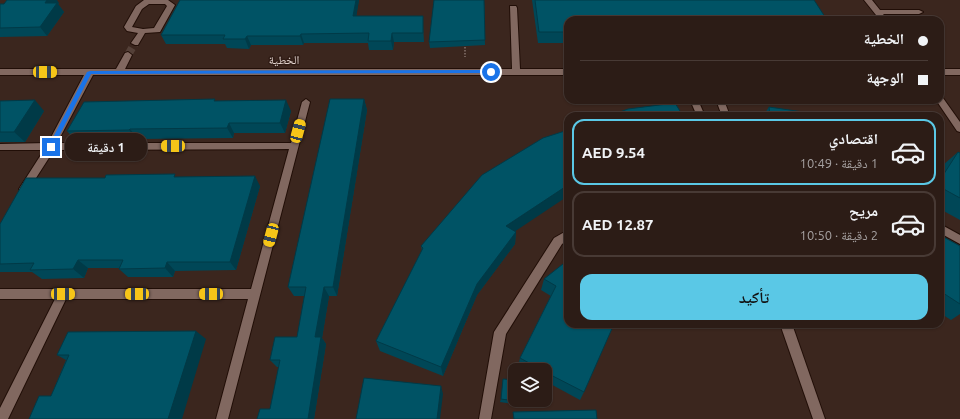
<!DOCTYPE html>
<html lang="ar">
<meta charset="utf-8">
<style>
body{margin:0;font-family:Ubuntu,"Noto Naskh Arabic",sans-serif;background:#382923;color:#f1f3f6;direction:rtl;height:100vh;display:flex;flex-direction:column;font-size:15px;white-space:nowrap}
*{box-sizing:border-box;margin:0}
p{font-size:13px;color:#a6a1a1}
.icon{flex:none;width:22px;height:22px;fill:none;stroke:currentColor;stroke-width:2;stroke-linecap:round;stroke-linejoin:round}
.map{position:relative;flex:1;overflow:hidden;direction:ltr}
.panel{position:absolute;left:564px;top:112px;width:380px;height:216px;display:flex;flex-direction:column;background:#2c1c16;border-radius:12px;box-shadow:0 1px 3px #0004,0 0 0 1px #483a35;direction:rtl}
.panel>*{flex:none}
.banner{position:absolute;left:564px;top:16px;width:380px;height:88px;border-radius:12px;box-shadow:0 1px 3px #0004,0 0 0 1px #483a35;direction:rtl;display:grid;align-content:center;height:88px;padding:0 16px;background:#2c1c16}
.tools{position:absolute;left:508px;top:363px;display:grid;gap:8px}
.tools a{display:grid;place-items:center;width:44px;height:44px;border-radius:8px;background:#2c1c16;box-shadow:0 1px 3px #0004,0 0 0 1px #483a35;font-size:20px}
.end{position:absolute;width:18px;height:18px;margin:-9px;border:5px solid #1a73e8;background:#fff;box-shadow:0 0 0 2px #fff}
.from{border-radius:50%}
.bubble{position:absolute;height:28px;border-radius:12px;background:#2c1c16;box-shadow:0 1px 3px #0004,0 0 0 1px #483a35;font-size:13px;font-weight:600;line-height:28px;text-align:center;direction:rtl}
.car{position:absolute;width:12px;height:24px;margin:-12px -6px;border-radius:5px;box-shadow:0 0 3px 1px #0007;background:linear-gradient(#f5c518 24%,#345 0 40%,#f5c518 0 76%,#345 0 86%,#f5c518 0)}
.banner b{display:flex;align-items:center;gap:14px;height:38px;font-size:15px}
.banner b+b{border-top:1px solid #483a35}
.banner i{width:10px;height:10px;background:#f1f3f6}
ul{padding:7px 0 0;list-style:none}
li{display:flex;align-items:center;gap:12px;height:66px;margin:0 8px 6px;padding:0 8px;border:2px solid #483a35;border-radius:12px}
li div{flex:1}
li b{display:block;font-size:15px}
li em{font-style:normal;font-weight:600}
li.selected{border-color:#5ac8e6}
li>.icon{width:36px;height:36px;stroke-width:1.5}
.cta{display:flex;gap:8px;margin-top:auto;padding:8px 16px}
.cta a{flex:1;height:46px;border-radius:12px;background:#5ac8e6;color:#111;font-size:16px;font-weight:600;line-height:46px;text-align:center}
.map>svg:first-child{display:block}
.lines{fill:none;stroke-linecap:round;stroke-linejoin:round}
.minor-tunnel{stroke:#544038;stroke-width:8;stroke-dasharray:8 4;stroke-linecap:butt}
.minor-casing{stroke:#210e07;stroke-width:2}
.path{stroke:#725f58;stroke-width:2;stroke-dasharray:1.5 1.5;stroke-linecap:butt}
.minor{fill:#816860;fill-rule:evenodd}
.wall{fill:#004757}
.shaded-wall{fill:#003a47}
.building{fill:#005365;stroke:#003a47}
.route{fill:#1a73e8}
.labels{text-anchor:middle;stroke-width:3;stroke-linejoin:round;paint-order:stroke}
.street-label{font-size:12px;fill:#e0d2cd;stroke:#301c15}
</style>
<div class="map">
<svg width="960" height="419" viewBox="0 0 960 419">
<rect width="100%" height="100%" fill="#3b261e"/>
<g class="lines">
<!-- minor-tunnel -->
<path class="minor-tunnel" d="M128,55l7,-12"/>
<!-- minor casing -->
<g class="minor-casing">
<g id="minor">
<path d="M144,0h24l7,5 -15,27 -15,1 -7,12h-3l-4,-2 7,-10 -11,-2 -3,-4 12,-21zM149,4h16l2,2 -13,22 -11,1 -11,-2 10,-18z"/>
<path d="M864,0h8l8,10h39l4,2 -4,2h-36l5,6h-8z"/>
<path d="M510,6h6l1,2 3,61h48v6h-475l-36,68h234l11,-41 4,-3 4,3 -82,317h-12l32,-120h-182l-58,120h-8v-11l55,-109h-55v-10h251l38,-140 -235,1 -27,42h-6l-2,-3 25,-39h-44v-6l48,-1 36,-68h-84v-6h116l9,-16 3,-1 4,3 -7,14h387z"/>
<rect x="940" y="69" width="20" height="6"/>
<path d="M940,97l3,1 17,24v10l-3,-1 -21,-31h4z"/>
<path d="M690,100h8l7,16h-8z"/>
<path d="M716,100h8l6,16h-8z"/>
<path d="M940,224l20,11v9l-20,-11z"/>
<path d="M568,230v10l-6,4 -56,90 -15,85h-12l15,-87 60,-94z"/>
<path d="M780,324h12l33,95h-12z"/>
</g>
</g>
<!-- path -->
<path class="path" d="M465,44v13"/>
<!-- minor -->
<use href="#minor" class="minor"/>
</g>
<!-- wall -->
<g class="wall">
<path d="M359,0l-3,16h67v9l1,17h-30l-1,8h-24l-1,-7h-64l-1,2h-52l-2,4 -22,-1 -2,-4h-59l-5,-9z"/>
<path d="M484,0l1,45 -55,3 -1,-6z"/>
<path d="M532,0h282l-246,20v23h-30z"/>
<path d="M59,3l-1,1 6,8 -17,24 -47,1v-33z"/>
<path d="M364,99l3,11 -30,186h-8l-7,42 4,6 -12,75h-57l13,-10 9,-42h-2l-7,-7 27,-23 8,-41h-11l-6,-9z"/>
<path d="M0,101l44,10 -19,31h-25z"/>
<path d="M216,101l75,10 -6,22h-51l-1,5 -95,1 -1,1 -61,1 -9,-10z"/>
<path d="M769,107l61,9h-67z"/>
<path d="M958,152l2,1v67l-20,-11v-39l3,-5z"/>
<path d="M177,177l83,9 -24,84 -61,1 -2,6h-45l-9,-8v-1h-31l-4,10 -42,1 -10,-7h-32v-48l105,-46z"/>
<path d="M516,231l-1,13 -38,51 -34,81 -63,-25 -4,-10 46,-90 -1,-5z"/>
<path d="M940,235l20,69v10l-9,6 -11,-7z"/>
<path d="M568,260l16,132 -4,8 -35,-19v-11h-22l-5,-3 2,-9 31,-62 -10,-6 3,-11z"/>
<path d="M206,339l-155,57 15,-36 -9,-5z"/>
<path d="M501,399l21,1 -1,5 -21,-3z"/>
</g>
<!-- shaded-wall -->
<g class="shaded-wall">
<path d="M47,0h10l2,3 -1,1 6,8 -17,24 -7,-9 5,-24z"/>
<path d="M356,0h3l-4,25 -2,-9z"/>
<path d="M392,33l2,9 -1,8 -2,-9z"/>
<path d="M301,34l3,9 -1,2 -3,-9z"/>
<path d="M247,36l4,9 -2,4 -4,-10z"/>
<path d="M364,99l3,11 -30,186 -4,-9z"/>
<path d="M35,100l9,11 -19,31 -11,-10z"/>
<path d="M286,100l5,11 -6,22 -5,-10z"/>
<path d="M229,123l5,10 -1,5 -6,-10z"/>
<path d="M130,129l8,10 -1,1 -8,-10z"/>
<path d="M255,176l5,10 -24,84 -6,-8z"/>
<path d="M568,185v11l-63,42 1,-12z"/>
<path d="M516,232l-1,12 -38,51 -34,81 -2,-9 36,-83z"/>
<path d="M78,260l10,8 -4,10 -11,-9z"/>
<path d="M167,262l8,9 -2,6 -8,-9z"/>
<path d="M324,287l5,9 -7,42 4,6 -12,75h-6l7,-82z"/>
<path d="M196,331l10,8 -24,80h-14z"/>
<path d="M441,386l2,8 -3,25h-3z"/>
</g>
<!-- building -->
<g class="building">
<path d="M7,0h40l-2,3h12l-17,24 -40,1v-24h4z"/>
<path d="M180,0h176l-3,16h70v17h-31l-1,8h-23l1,-8 -68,1 -1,2h-53l-2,3h-22l2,-4h-64z"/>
<path d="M434,0h50l1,40 -56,2z"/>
<path d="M535,0h279l13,20h-259v12h-29z"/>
<path d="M215,99l-1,2 72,-1 -6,23h-51l-2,5 -97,1 -1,1 -62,1 17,-29z"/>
<path d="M330,99h34l-31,188h-9l-9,50h6l-13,82h-51l3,-10h10l10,-49h-10l5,-23h22l9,-50h-18z"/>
<path d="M35,100l-21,32h-14v-31z"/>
<path d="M675,103l8,13h-74l19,-7z"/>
<path d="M769,107l61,9h-60z"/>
<path d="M568,130v55l-62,41 10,6 -39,52 -36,83 -65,-26 47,-93 -2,-2 61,-71 61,-37z"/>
<path d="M958,152l2,1v45l-20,-11v-7z"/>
<path d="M175,174l-1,3 81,-1 -25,86h-63l-2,6 -46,1 4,-9h-45l-5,9 -43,1 4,-7 -34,1v-40l26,-46h79l1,-3z"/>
<path d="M940,235l20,11v58l-20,-13z"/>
<path d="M568,260v64h46l-30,68 -39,-20v-2h-3l-22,-12 36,-72 -12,-7z"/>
<path d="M196,331l-28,88h-139l10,-23h12l18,-41h-12l11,-23z"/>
<path d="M364,378l77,8 -4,33h-81z"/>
<path d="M503,379l12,1v20h7v2l-21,-3z"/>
<path d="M596,410l1,9h-83l-1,-7z"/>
</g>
<!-- route -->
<path class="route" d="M491,70l2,2v1l-402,1 -38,74 -2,1 -3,-2 39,-75 3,-1z"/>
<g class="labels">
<!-- street labels -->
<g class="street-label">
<text x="284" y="64">الخطية</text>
</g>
</g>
</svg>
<div class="tools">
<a><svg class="icon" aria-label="layers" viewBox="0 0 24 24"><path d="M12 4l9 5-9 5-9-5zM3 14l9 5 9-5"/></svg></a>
</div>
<i class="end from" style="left:491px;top:72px"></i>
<i class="end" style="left:51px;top:147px"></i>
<div class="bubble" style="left:65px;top:133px;width:82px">1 دقيقة</div>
<i class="car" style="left:45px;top:72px;rotate:90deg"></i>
<i class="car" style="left:298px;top:131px;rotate:15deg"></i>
<i class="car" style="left:173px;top:146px;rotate:270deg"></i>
<i class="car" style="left:271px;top:235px;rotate:195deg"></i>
<i class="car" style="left:63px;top:294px;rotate:90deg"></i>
<i class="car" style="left:137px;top:294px;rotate:270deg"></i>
<i class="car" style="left:211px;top:294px;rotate:270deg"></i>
<div class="banner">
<b><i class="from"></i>الخطية</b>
<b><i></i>الوجهة</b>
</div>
<section class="panel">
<ul>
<li class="selected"><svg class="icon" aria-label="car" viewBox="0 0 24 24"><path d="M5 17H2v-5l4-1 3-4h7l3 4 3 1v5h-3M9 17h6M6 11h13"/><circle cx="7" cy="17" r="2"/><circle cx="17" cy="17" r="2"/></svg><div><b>اقتصادي</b><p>1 دقيقة · 10:49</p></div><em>AED 9.54</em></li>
<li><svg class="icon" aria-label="car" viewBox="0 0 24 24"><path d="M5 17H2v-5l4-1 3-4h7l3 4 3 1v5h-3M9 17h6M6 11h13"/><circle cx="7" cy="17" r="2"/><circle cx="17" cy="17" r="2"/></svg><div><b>مريح</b><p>2 دقيقة · 10:50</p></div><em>AED 12.87</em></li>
</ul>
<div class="cta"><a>تأكيد</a></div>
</section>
</div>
